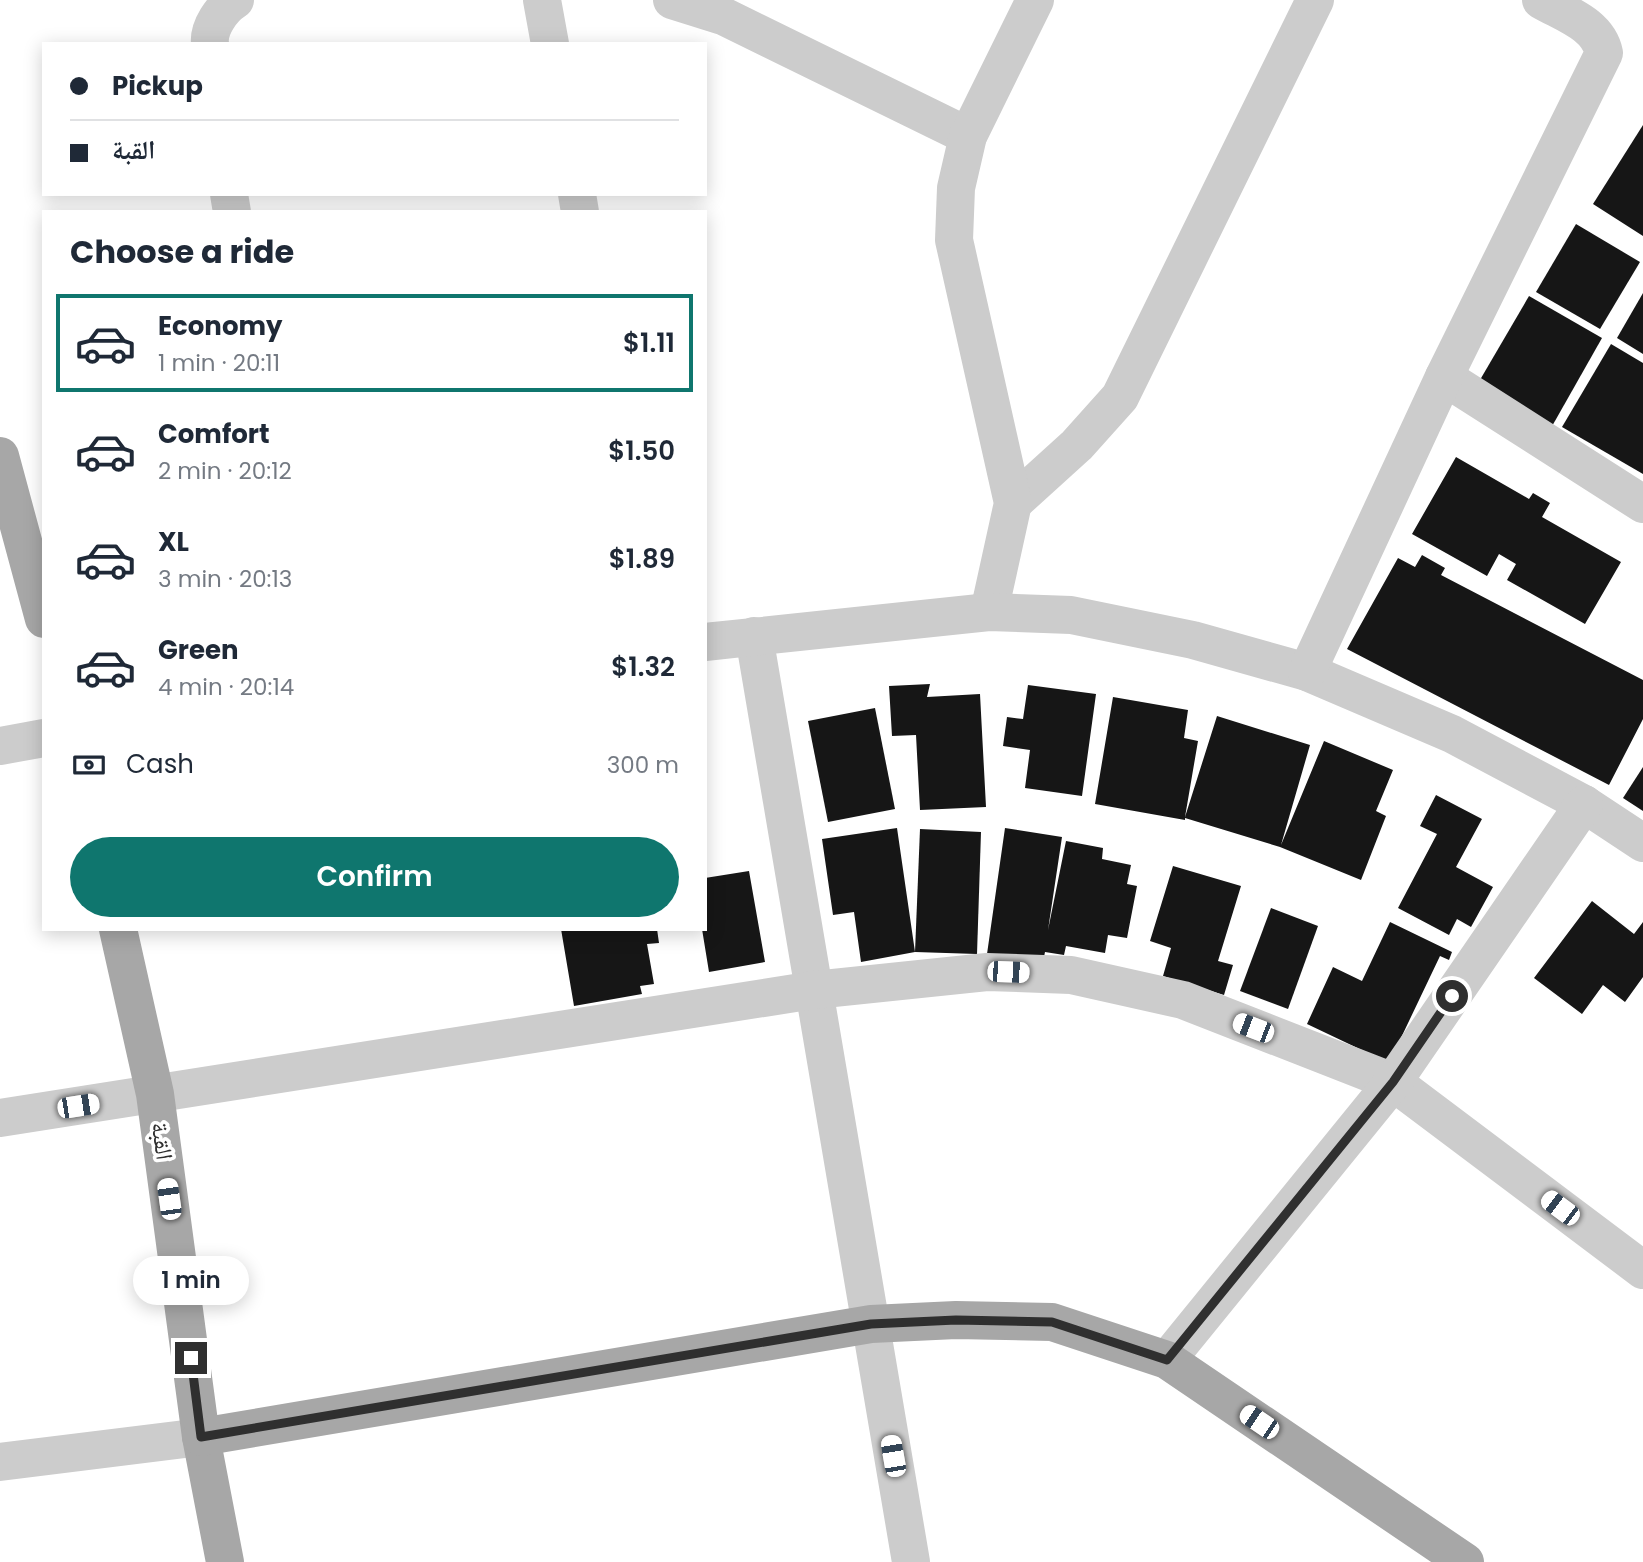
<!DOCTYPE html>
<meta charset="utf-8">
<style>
body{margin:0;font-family:Poppins,"Noto Naskh Arabic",sans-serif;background:#f2f2f3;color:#1f2937;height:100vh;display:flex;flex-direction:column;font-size:26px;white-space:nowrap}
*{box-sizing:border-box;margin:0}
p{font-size:23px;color:#747a83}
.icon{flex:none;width:38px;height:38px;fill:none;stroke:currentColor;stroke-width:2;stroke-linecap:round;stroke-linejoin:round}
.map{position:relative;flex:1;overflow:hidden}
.panel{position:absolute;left:42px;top:210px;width:665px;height:721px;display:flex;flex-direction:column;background:#fff;border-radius:0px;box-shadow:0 4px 18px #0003}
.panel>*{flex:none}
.hud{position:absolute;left:42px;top:42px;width:665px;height:154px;border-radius:0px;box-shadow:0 4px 18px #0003;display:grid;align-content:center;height:154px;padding:0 28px;background:#fff}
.end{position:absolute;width:32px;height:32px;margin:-16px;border:9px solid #2f2f2f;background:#fff;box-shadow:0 0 0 4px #fff}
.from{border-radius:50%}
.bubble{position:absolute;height:49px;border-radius:24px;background:#fff;box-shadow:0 4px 18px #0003;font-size:23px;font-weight:600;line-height:49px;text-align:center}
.car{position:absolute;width:21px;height:42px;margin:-21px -10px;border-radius:9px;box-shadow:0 0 5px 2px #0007;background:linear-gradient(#fff 24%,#345 0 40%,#fff 0 76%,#345 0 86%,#fff 0)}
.hud b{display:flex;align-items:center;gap:24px;height:66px;font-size:26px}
.hud b+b{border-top:2px solid #e0e1e3}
.hud i{width:18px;height:18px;background:#1f2937}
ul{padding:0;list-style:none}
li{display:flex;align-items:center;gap:21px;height:98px;margin:0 14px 10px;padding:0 14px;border:4px solid transparent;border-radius:0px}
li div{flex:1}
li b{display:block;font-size:26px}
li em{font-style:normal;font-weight:600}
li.current{border-color:#0f766e}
li>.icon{width:63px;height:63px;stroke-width:1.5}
h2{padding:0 28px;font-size:32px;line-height:84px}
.pay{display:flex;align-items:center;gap:18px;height:77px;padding:0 28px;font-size:26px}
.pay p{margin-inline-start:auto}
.primary-button{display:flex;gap:14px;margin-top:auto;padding:14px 28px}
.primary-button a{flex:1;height:80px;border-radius:42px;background:#0f766e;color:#fff;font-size:28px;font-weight:600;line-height:80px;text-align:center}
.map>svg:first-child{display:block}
.building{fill:#161616}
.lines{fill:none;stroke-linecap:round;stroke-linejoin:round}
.minor{stroke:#ccc;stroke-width:38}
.major{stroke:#a7a7a7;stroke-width:38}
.route{stroke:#2f2f2f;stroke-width:9}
.labels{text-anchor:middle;stroke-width:7;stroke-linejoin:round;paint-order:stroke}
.street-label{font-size:24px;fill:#2f2f2f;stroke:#fff}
</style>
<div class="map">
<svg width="1643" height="1562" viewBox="0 0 1643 1562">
<rect width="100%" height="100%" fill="#fff"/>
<!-- building -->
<g class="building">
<path d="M1643,125v111l-50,-32z"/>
<path d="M1576,224l64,38 -40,67 -64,-37z"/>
<path d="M1643,293v61l-26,-16z"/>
<path d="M1529,296l73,42 -51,90 -74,-43z"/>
<path d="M1611,344l32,19v111l-81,-47z"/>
<path d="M1456,457l73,42 4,-6 17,10 -8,14 79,45 -36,62 -78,-44 9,-16 -17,-10 -12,22 -75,-42z"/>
<path d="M1422,555l23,13 -4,7 202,105v39l-34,66 -262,-136 51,-91 17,9z"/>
<path d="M930,684l-3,13 53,-3 6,113 -66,3 -4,-75 -24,1 -3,-50z"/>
<path d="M1028,685l68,9 -14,102 -57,-8 5,-38 -27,-4 4,-29 16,2z"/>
<path d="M1113,697l75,13 -4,28 14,3 -13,76 32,-101 93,29 -29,100 43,-104 69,29 -17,41 10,5 -25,64 -81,-33 -95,-29v2l-90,-16z"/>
<path d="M875,708l20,101 -67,13 -20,-101z"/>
<path d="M1643,767v44l-20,-13z"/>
<path d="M1436,795l46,24 -26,48 37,20 -22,40 -14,-8 -8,16 -51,-27 39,-74 -17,-8z"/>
<path d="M897,828l18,124 -54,10 -7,-50 -21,3 -11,-76z"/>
<path d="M1005,828l57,9 -14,93 18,-89 37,7 -1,11 29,6 -4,19 10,2 -10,52 -19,-3 -3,18 -39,-7 -2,9 -19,-3 -2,10 -56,-8z"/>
<path d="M920,829l61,3 -4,122 -62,-2z"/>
<path d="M1173,866l68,20 -23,75 15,4 -9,30 -61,-19 8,-28 -21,-7z"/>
<path d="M749,871l16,91 -56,10 -7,-43h3v-51z"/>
<path d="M1592,901l42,33 9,-12v55l-18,25 -22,-17 -21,29 -48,-36z"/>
<path d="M1271,908l47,18 -30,83 -48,-18z"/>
<path d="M1390,922l62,30 -3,8 -9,-4 -51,107 -82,-39 26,-57 29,14z"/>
<path d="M561,929h96l2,14 -12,1 7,40 -14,2 2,8 -68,12z"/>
</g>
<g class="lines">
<!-- minor -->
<g class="minor">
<path d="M542,0l8,44"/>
<path d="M672,0l51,16 245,120"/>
<path d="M210,44c-2,-16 12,-36 25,-44"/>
<path d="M229,194l3,18"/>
<path d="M577,194l3,18"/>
<path d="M1444,377l199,127"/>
<path d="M1013,503l64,-58 43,-48 195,-397"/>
<path d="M989,612l24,-109 -59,-263 2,-52 12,-52 67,-136"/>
<path d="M754,636l157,926"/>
<path d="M705,642l284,-30 82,3 122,25 114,32 145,62 132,70 59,39"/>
<path d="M1307,672l137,-295 160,-324c-6,-29 -39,-39 -63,-53"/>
<path d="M0,746l44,-8"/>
<path d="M0,1118l814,-128 173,-18 84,3 112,25 210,82 250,188"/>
<path d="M1167,1360l226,-278 191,-278"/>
<path d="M0,1462l201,-25"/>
</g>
<!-- major -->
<g class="major">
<path d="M0,456l44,163"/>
<path d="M118,929l37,165 46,343 24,125"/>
<path d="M201,1437l670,-113 85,-4 96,2 115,38 298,202"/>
</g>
</g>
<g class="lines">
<!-- route -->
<path class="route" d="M191,1358l10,79 670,-113 85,-4 96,2 115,38 226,-278 59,-86"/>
</g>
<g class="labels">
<!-- street labels -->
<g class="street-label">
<text transform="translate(162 1141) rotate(82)" y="8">القبة</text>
</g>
</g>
</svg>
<i class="end from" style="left:1452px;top:996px"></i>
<i class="end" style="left:191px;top:1358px"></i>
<div class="bubble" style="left:133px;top:1256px;width:116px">1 min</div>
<i class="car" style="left:1008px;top:972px;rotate:92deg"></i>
<i class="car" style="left:1253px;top:1028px;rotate:291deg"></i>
<i class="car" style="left:78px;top:1106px;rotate:81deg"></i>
<i class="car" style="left:169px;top:1199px;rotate:352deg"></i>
<i class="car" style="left:1560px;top:1208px;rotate:307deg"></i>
<i class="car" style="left:1259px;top:1422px;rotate:304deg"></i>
<i class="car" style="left:893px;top:1456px;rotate:350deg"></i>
<div class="hud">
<b><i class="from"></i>Pickup</b>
<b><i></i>القبة</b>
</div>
<section class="panel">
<h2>Choose a ride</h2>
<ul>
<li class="current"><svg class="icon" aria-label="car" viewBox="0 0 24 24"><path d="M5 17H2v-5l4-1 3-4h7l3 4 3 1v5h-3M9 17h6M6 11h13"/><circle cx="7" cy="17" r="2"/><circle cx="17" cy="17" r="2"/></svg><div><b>Economy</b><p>1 min · 20:11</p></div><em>$1.11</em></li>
<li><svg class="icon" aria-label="car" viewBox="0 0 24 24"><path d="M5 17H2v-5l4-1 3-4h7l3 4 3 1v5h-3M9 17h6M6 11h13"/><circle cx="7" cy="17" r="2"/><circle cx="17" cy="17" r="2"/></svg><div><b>Comfort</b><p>2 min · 20:12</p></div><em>$1.50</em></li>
<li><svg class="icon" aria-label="car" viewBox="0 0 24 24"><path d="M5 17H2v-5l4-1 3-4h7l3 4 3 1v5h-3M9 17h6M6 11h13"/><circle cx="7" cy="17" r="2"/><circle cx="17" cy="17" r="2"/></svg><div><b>XL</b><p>3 min · 20:13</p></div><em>$1.89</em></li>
<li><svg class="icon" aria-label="car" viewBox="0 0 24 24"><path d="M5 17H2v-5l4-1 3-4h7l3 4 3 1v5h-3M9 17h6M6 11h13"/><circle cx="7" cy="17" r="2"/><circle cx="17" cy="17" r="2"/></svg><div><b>Green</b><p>4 min · 20:14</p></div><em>$1.32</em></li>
</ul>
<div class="pay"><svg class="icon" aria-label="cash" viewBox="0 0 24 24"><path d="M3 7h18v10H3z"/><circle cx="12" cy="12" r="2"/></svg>Cash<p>300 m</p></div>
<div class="primary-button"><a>Confirm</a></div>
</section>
</div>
